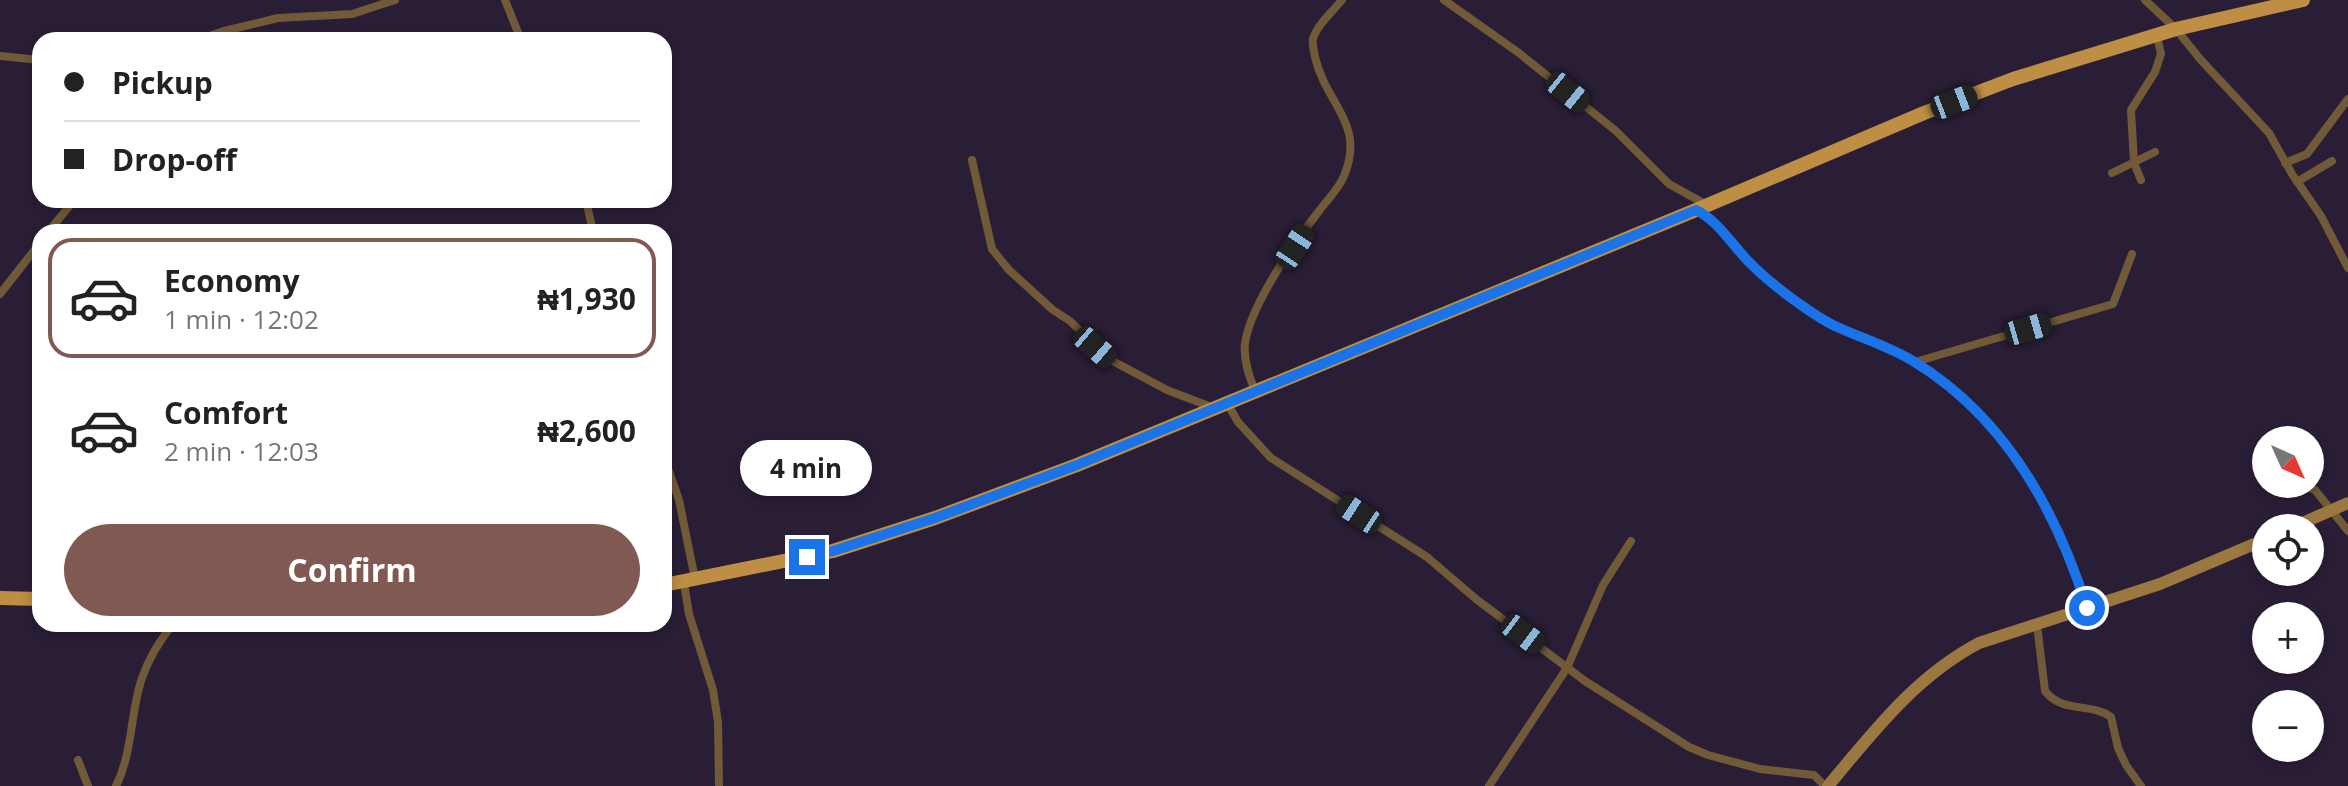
<!DOCTYPE html>
<meta charset="utf-8">
<style>
body{margin:0;font-family:"Open Sans",sans-serif;background:#f6f6f6;color:#222;height:100vh;display:flex;flex-direction:column;font-size:30px;white-space:nowrap}
*{box-sizing:border-box;margin:0}
p{font-size:26px;color:#767676}
.icon{flex:none;width:44px;height:44px;fill:none;stroke:currentColor;stroke-width:2;stroke-linecap:round;stroke-linejoin:round}
.map{position:relative;flex:1;overflow:hidden}
.panel{position:absolute;left:32px;top:224px;width:640px;height:408px;display:flex;flex-direction:column;background:#fff;border-radius:24px;box-shadow:0 4px 12px #0003}
.panel>*{flex:none}
.banner{position:absolute;left:32px;top:32px;width:640px;height:176px;border-radius:24px;box-shadow:0 4px 12px #0003;display:grid;align-content:center;height:176px;padding:0 32px;background:#fff}
.needle{width:52px;rotate:135deg}
.tools{position:absolute;left:2252px;top:426px;display:grid;gap:16px}
.tools a{display:grid;place-items:center;width:72px;height:72px;border-radius:50%;background:#fff;box-shadow:0 4px 12px #0003;font-size:40px}
.end{position:absolute;width:36px;height:36px;margin:-18px;border:10px solid #1a73e8;background:#fff;box-shadow:0 0 0 4px #fff}
.from{border-radius:50%}
.bubble{position:absolute;height:56px;border-radius:28px;background:#fff;box-shadow:0 4px 12px #0003;font-size:26px;font-weight:700;line-height:56px;text-align:center}
.car{position:absolute;width:24px;height:48px;margin:-24px -12px;border-radius:10px;box-shadow:0 0 6px 2px #0007;background:linear-gradient(#222 24%,#8ab4d8 0 40%,#222 0 76%,#8ab4d8 0 86%,#222 0)}
.banner b{display:flex;align-items:center;gap:28px;height:76px;font-size:30px}
.banner b+b{border-top:2px solid #e0e0e0}
.banner i{width:20px;height:20px;background:#222}
ul{padding:14px 0 0;list-style:none}
li{display:flex;align-items:center;gap:24px;height:120px;margin:0 16px 12px;padding:0 16px;border:4px solid transparent;border-radius:24px}
li div{flex:1}
li b{display:block;font-size:30px}
li em{font-style:normal;font-weight:700}
li.selected{border-color:#815953}
li>.icon{width:72px;height:72px;stroke-width:1.5}
.action{display:flex;gap:16px;margin-top:auto;padding:16px 32px}
.action a{flex:1;height:92px;border-radius:48px;background:#815953;color:#fff;font-size:32px;font-weight:700;line-height:92px;text-align:center}
.map>svg:first-child{display:block}
.lines{fill:none;stroke-linecap:round;stroke-linejoin:round}
.street{stroke:#705a38;stroke-width:8}
.secondary{stroke:#9b783f;stroke-width:12}
.primary{stroke:#bd8e43;stroke-width:14}
.route{stroke:#1a73e8;stroke-width:10}
</style>
<div class="map">
<svg width="2348" height="786" viewBox="0 0 2348 786">
<rect width="100%" height="100%" fill="#2a1e36"/>
<g class="lines">
<!-- street -->
<g class="street">
<path d="M505,0l16,40"/>
<path d="M1444,0l75,53 97,78 53,53 38,21"/>
<path d="M2145,0l31,29 24,30 69,74 23,41 29,42 27,52"/>
<path d="M197,40l27,-9 54,-13 74,-4 43,-14"/>
<path d="M0,56l40,4"/>
<path d="M972,160l20,89 17,21 44,40 17,11 39,38 58,31 47,18"/>
<path d="M2285,163l22,-9 41,-55"/>
<path d="M2112,173l43,-21"/>
<path d="M2141,180l-7,-17 -3,-53 24,-38 6,-18 -4,-18"/>
<path d="M2297,182l35,-21"/>
<path d="M586,200l7,32"/>
<path d="M1696,210c23,11 38,38 56,55 13,13 27,24 42,35 13,9 26,19 41,26 26,12 53,20 78,35 91,55 143,148 174,247"/>
<path d="M48,232l24,-29"/>
<path d="M0,294l40,-51"/>
<path d="M1915,362l198,-58 19,-50"/>
<path d="M1255,391c-6,-15 -12,-32 -10,-48 6,-39 49,-100 74,-132 9,-12 19,-21 25,-35 22,-53 -18,-71 -29,-119 -1,-6 -3,-12 -2,-18 4,-14 20,-28 29,-39"/>
<path d="M1227,403l11,19 33,36 156,99 49,42 109,82 104,66 19,8 52,14 54,6 11,11"/>
<path d="M664,457l15,43 16,79"/>
<path d="M2301,484l14,6 33,41"/>
<path d="M684,583l5,31 24,76 5,32 1,64"/>
<path d="M2037,625l8,66c18,23 45,11 66,26l7,31 8,17 15,21"/>
<path d="M78,760l10,26"/>
<path d="M116,786c17,-34 14,-73 26,-108 7,-20 18,-38 31,-54"/>
<path d="M1489,786l78,-118 36,-83 28,-44"/>
</g>
<!-- secondary -->
<g class="secondary">
<path d="M2291,528l57,-25"/>
<path d="M1828,786c46,-55 87,-109 151,-143l181,-59 106,-45"/>
</g>
<!-- primary -->
<g class="primary">
<path d="M664,585l169,-34 102,-33 142,-53 619,-255 228,-97 89,-34 163,-50 127,-29"/>
<path d="M0,598l40,1"/>
</g>
</g>
<g class="lines">
<!-- route -->
<path class="route" d="M807,557l26,-6 102,-33 142,-53 619,-255c23,11 38,38 56,55 13,13 27,24 42,35 13,9 26,19 41,26 26,12 53,20 78,35 91,55 143,148 174,247"/>
</g>
</svg>
<div class="tools">
<a><svg class="needle" viewBox="-14 -14 28 28"><path d="M0-13l5 13h-10z" fill="#e53935"/><path d="M0 13l5-13h-10z" fill="#767676"/></svg></a>
<a><svg class="icon" aria-label="locate" viewBox="0 0 24 24"><circle cx="12" cy="12" r="6"/><path d="M12 2v4M12 18v4M2 12h4M18 12h4"/></svg></a>
<a>+</a>
<a>−</a>
</div>
<i class="end from" style="left:2087px;top:608px"></i>
<i class="end" style="left:807px;top:557px"></i>
<div class="bubble" style="left:740px;top:440px;width:132px">4 min</div>
<i class="car" style="left:1568px;top:92px;rotate:129deg"></i>
<i class="car" style="left:1954px;top:102px;rotate:69deg"></i>
<i class="car" style="left:1295px;top:247px;rotate:33deg"></i>
<i class="car" style="left:2028px;top:329px;rotate:74deg"></i>
<i class="car" style="left:1095px;top:347px;rotate:131deg"></i>
<i class="car" style="left:1359px;top:514px;rotate:303deg"></i>
<i class="car" style="left:1523px;top:634px;rotate:127deg"></i>
<div class="banner">
<b><i class="from"></i>Pickup</b>
<b><i></i>Drop-off</b>
</div>
<section class="panel">
<ul>
<li class="selected"><svg class="icon" aria-label="car" viewBox="0 0 24 24"><path d="M5 17H2v-5l4-1 3-4h7l3 4 3 1v5h-3M9 17h6M6 11h13"/><circle cx="7" cy="17" r="2"/><circle cx="17" cy="17" r="2"/></svg><div><b>Economy</b><p>1 min · 12:02</p></div><em>₦1,930</em></li>
<li><svg class="icon" aria-label="car" viewBox="0 0 24 24"><path d="M5 17H2v-5l4-1 3-4h7l3 4 3 1v5h-3M9 17h6M6 11h13"/><circle cx="7" cy="17" r="2"/><circle cx="17" cy="17" r="2"/></svg><div><b>Comfort</b><p>2 min · 12:03</p></div><em>₦2,600</em></li>
</ul>
<div class="action"><a>Confirm</a></div>
</section>
</div>
